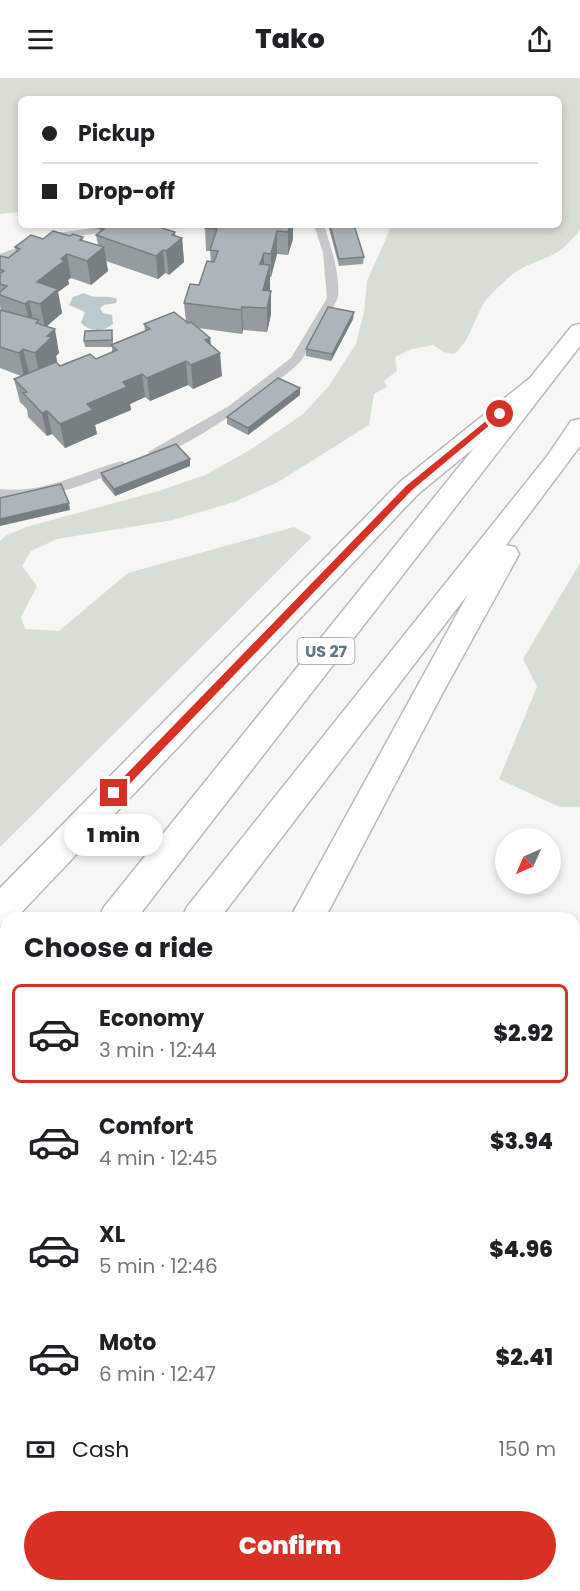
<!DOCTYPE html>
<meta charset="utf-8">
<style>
body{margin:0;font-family:Poppins,sans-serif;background:#f6f6f6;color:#202124;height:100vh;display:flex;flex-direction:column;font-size:22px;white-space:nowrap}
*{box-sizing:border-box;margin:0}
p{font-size:20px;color:#757577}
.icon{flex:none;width:33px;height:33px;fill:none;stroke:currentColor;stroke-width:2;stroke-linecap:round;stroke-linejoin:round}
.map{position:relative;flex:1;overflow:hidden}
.details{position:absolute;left:0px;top:834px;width:580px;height:680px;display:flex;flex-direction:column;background:#fff;border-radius:18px 18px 0 0;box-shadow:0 3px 9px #0003}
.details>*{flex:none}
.top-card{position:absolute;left:18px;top:18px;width:544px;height:132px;border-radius:9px;box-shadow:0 3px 9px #0003;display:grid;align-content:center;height:132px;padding:0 24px;background:#fff}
.needle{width:39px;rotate:225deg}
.buttons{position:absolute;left:495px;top:750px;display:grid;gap:12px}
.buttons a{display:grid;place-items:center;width:66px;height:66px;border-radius:50%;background:#fff;box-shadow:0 3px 9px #0003;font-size:30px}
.end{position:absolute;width:27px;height:27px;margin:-14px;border:8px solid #d93025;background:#fff;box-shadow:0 0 0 3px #fff}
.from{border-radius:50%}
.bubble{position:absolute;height:42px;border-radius:21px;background:#fff;box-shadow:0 3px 9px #0003;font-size:20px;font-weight:800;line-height:42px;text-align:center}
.top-card b{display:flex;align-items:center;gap:21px;height:57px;font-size:22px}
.top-card b+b{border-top:2px solid #e0e0e0}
.top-card i{width:15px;height:15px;background:#202124}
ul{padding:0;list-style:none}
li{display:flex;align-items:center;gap:18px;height:99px;margin:0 12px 9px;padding:0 12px;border:3px solid transparent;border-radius:9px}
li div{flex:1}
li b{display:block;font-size:22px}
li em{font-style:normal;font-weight:800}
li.on{border-color:#d93025}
li>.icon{width:54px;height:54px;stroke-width:1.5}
h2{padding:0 24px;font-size:27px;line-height:72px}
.pay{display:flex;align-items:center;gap:15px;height:66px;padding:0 24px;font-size:22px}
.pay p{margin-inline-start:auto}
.cta{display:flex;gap:12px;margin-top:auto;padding:12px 24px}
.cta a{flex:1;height:69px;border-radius:36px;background:#d93025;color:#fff;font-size:24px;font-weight:800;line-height:69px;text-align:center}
header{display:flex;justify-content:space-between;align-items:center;height:78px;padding:0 24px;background:#fff;font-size:27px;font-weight:800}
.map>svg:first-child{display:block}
.green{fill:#d7ded3}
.water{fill:#bcc9cd}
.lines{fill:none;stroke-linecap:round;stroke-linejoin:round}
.highway-casing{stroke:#b7bbbe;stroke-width:3}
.lane{fill:#c5c9cc;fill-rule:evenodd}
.street{fill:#c5c9cc;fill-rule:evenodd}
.highway{fill:#fff;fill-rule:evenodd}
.wall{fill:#949ca0}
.shaded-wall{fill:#787f82}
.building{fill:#acb5ba;stroke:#787f82;stroke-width:1.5}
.route{fill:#d93025}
.labels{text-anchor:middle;stroke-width:6;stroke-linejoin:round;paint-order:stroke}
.shield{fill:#fff;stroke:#92a0aa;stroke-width:1.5}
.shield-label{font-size:16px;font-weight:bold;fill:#637785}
</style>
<header><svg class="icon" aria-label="menu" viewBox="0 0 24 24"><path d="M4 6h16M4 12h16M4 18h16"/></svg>Tako<svg class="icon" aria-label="share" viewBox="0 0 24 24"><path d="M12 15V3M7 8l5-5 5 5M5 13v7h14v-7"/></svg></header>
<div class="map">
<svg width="580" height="1513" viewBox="0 0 580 1513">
<rect width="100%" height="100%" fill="#f6f6f2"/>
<!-- green -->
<g class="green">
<path d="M0,0h580v152c-8,9 -16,20 -28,25 -21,10 -31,10 -48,27 -8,7 -17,15 -22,24 -9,17 -13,36 -28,48l-10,-2 -11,-7 -21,4 -17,8 2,14 -13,10 3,6 -13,7 -5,31 -91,57 -44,20 -61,18 -116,19 -26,12 -9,15 15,20 -16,31 4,12 34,2 69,-58 166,-46 18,10 -312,310v-306l5,-5 21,-9 133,-36 46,-16 45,-25 52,-35 26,-28 28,-43 8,-32 3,-31 25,-56h168v-126h-539v113l-21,2z"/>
<path d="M580,485v244h-20l-61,-28 38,-92 -14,-28z"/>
<path d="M6,1234v118l-6,12v-121z"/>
</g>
<!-- water -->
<path class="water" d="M84,215c11,7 22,1 33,6l-1,4 -12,2 -4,3 3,5 9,2 1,9c-10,8 -23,8 -32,-1l4,-11 -16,-7 4,-8z"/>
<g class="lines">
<!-- highway casing -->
<g class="highway-casing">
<g id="highway">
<path d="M580,246v22l-443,572h-38l5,-11 370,-459 -56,46 -402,424h-10v6l-6,2v-38l400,-406 130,-104 42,-52z"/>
<path d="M580,341v27l-74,99 9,2 4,7 -78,142 -116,222h-35l178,-324 -248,324h-38l5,-11 361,-452 23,-34z"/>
<path d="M6,962v42l-6,2v-41z"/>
<path d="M6,1086v46l-6,2v-46z"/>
<path d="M6,1436v58l-6,3v-58z"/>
</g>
</g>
<!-- lane -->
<g class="lane">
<path d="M115,147h29l-5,3 -76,10 -63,23v-7l57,-21z"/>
<path d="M314,147h10c7,22 16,48 14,71 0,6 -33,62 -39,67 -19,19 -126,98 -149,92l-2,-3 81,-46 62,-48 36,-60 -4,-45z"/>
<path d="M122,383l6,4 -1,3c-39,15 -84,35 -127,29v-8c44,5 81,-17 122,-28z"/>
</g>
<!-- street -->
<g class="street">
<path d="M580,1191v43l-6,2v-43z"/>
<path d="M574,1482l6,2v29h-27l-2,-5h23z"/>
</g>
<!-- highway -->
<use href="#highway" class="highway"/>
</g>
<!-- wall -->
<g class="wall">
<path d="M205,147h88v14l-5,16 -11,-1 -6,23h-1v14l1,23 -4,18 -24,-2 -1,4 -44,-6 12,10 1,6 11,32 -29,13 -5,-4 -38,16 -5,-4 -15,7 1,6 -36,15 2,9 -32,14 -13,-14 -5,2 -19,-19 -1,-8 -7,-7 -6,-23 7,-3 -21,-8v-58h1l-1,-4v-49l8,1 8,-6 -1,-5 28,-8 27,-3 13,1v4l15,4 -2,-10 4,-3 -1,-4 77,8 6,2 2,24 -15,13 -4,-2 -7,6 -52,-18 2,10 -17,14 -20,-7 -3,2 1,4 -11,8 4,21 -16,13 13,27 -3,3 1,5 -2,1 5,4 36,-7 16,-7v-5h-27l-1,-6 29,-4v7l32,-13 -1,-7 42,-2 -2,-19 15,-18 12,-23 -1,-11h-4l-1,-23z"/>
<path d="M328,147h26l10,32 -1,7 -24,2z"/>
<path d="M353,241l-22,42 -25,-5v-7z"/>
<path d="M300,317l-52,40 -21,-11v-7z"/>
<path d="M190,388l-75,30 -13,-16 -1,-7z"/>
</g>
<!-- shaded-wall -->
<g class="shaded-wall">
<path d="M290,147h3v14l-5,16v-23z"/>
<path d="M277,153v23l-6,23v-23z"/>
<path d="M175,154l1,11 6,-5 2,24 -15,13 -3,-24 6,-16z"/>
<path d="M104,169l4,24 -17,14 -4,-24z"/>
<path d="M163,172l2,23 -7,6 -2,-23z"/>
<path d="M264,175v23l-4,-12z"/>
<path d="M67,176l4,24 -3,2 1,4 -11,8 4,21 -17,15 -5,-24 -3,-22z"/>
<path d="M270,187v24l-5,19 -2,-18z"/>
<path d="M271,213v23l-4,18v-24z"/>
<path d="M29,223l5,23 -4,4 -5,-24z"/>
<path d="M242,229l1,23 -1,4 -1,-24z"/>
<path d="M354,234l-1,7 -22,42 1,-7z"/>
<path d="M55,251l4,24 -3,3 1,5 -17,16 -5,-24 12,-17z"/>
<path d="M210,260l1,19 9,-4 2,23 -29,13 -2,-24 14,-25z"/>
<path d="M23,271l6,24 -5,4 -5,-24z"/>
<path d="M186,283l2,24 -38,16 -3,-23z"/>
<path d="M142,296l3,23 -15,7 1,6 -36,15 2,9 -32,14 -5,-24 27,-20 36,-22z"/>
<path d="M300,310v7l-52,40v-7z"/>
<path d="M47,333l5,23 -5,2 -5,-23z"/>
<path d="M190,381v7l-75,30 -1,-7z"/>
<path d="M69,425l1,7 -70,16v-7z"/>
</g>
<!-- building -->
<g class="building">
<path d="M103,147h50l22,7 -3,3 10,3 -16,13 -3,-1 -7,6 -60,-21 8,-6 -5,-1z"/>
<path d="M205,147h85l-2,7 -11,-1 -6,23 -7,-1 -4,11 10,1 -7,25 8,1 -4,17 -25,-1 -1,3 -57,-7 6,-19 9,1 8,-24 7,1 4,-11 -8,-1 7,-21 -12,-1z"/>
<path d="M330,147h24l10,32 -25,2z"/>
<path d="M53,153l17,5 3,-2 10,3 -3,3 24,7 -17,14 -20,-7 -6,5 3,2 -27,21 21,7 -18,15 -11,-3 -4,3 -25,-9v-3l7,-6 -7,-2v-11l4,-2 -4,-2v-12l1,-1 7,2 12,-9 -5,-2 16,-12 12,4z"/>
<path d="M328,229l26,5 -22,42 -26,-5z"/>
<path d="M0,232l39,10 -3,3 19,6 -8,7 5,1 -17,16 -12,-4 -4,4 -19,-6z"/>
<path d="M174,234l14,11 3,-1 19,16 -5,2 15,13 -29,12 -5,-4 -39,17 -5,-4 -19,8 4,5 -40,17 6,6 -33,14 -13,-13 -5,2 -19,-20 4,-1 -13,-13 42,-17 4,4 30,-12 6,5 21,-9 -6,-5 39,-16 -6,-5z"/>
<path d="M112,252v10l-28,1 1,-10z"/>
<path d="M278,300l22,10 -52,40 -21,-11z"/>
<path d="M176,366l14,15 -76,30 -13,-16z"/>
<path d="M61,406l8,19 -69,16v-21z"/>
<path d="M311,1508h3l2,5h-15z"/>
<path d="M389,1508h76l2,5h-76z"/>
</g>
<!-- route -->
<path class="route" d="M497,334l6,2 -91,76 -294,306h-7v-6l295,-304z"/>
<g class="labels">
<!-- shield labels -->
<rect class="shield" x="297.5" y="560" width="57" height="26" rx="4.5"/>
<g class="shield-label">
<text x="326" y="579">US 27</text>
</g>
</g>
</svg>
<div class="buttons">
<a><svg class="needle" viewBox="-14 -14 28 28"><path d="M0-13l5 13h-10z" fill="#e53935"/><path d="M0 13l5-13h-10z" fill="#757577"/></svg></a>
</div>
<i class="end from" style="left:500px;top:336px"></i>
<i class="end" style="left:114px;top:715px"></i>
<div class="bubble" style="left:64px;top:736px;width:99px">1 min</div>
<div class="top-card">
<b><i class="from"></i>Pickup</b>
<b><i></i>Drop-off</b>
</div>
<section class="details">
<h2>Choose a ride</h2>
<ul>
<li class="on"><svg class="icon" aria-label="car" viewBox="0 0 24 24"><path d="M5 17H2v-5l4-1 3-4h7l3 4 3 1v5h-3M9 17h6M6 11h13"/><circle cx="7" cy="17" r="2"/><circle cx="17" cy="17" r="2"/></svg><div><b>Economy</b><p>3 min · 12:44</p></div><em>$2.92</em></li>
<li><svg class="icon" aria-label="car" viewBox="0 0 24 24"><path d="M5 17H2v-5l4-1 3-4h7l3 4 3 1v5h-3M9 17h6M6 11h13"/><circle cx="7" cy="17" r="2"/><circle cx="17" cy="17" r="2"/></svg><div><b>Comfort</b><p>4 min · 12:45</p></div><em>$3.94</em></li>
<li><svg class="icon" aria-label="car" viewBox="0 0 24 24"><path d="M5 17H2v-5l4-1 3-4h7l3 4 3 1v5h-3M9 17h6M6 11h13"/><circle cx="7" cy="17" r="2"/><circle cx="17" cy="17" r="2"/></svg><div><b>XL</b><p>5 min · 12:46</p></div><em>$4.96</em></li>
<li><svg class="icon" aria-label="car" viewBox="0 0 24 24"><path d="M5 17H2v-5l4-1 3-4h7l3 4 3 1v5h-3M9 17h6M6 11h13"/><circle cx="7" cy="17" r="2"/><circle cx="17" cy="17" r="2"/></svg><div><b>Moto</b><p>6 min · 12:47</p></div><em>$2.41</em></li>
</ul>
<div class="pay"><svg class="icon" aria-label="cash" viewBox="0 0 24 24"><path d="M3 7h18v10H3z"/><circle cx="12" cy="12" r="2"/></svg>Cash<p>150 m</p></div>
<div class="cta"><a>Confirm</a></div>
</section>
</div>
